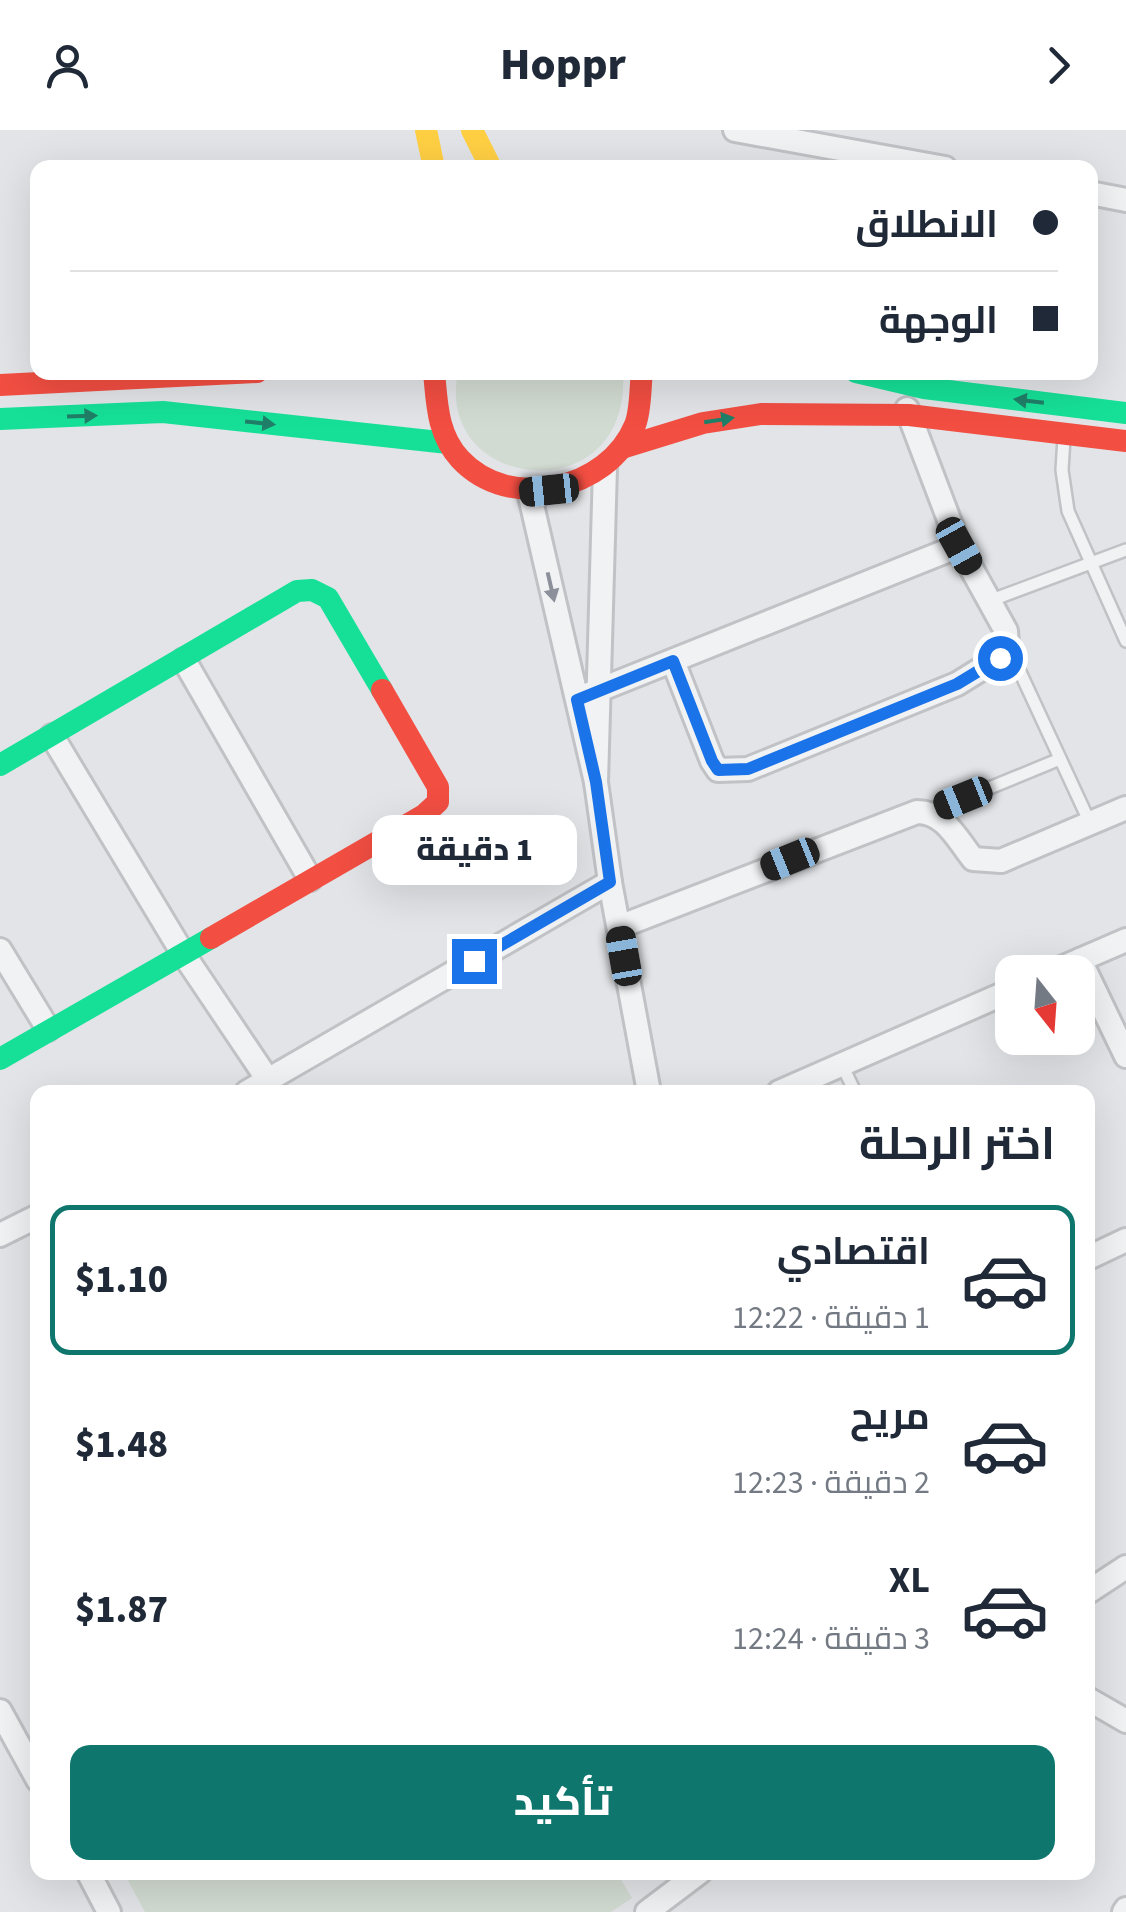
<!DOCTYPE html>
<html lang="ar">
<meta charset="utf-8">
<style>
body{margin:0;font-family:"Source Sans 3",Cairo,sans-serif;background:#f6f6f7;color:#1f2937;direction:rtl;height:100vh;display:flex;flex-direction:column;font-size:38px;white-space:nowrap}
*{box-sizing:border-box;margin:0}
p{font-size:32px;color:#747a83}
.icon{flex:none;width:55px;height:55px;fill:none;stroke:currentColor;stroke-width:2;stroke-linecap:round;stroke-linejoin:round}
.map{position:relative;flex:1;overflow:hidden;direction:ltr}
.side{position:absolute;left:30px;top:955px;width:1065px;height:795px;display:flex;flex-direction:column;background:#fff;border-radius:20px;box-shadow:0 10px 40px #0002;direction:rtl}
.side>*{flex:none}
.banner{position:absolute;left:30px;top:30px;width:1068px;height:220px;border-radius:20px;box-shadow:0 10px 40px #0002;direction:rtl;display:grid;align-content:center;height:220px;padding:0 40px;background:#fff}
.needle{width:65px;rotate:163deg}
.buttons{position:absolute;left:995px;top:825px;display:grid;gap:20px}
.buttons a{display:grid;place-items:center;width:100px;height:100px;border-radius:20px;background:#fff;box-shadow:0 10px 40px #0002;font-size:50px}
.end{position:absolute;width:45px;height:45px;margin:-22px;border:12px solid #1a73e8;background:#fff;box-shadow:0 0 0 5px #fff}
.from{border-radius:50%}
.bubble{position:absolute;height:70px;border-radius:20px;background:#fff;box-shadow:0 10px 40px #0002;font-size:32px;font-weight:800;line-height:70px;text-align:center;direction:rtl}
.car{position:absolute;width:30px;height:60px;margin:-30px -15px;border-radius:12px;box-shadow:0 0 8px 2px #0007;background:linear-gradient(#222 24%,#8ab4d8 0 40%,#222 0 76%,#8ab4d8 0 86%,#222 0)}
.banner b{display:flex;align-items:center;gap:35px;height:95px;font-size:38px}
.banner b+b{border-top:2px solid #e0e1e3}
.banner i{width:25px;height:25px;background:#1f2937}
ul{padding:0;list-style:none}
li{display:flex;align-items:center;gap:30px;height:150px;margin:0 20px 15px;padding:0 20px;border:5px solid transparent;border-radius:20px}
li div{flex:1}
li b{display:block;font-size:38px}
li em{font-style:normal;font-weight:800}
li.active{border-color:#0f766e}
li>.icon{width:90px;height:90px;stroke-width:1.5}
h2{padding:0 40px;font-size:45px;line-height:120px}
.button{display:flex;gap:20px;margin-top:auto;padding:20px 40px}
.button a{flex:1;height:115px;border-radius:20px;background:#0f766e;color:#fff;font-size:40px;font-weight:800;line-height:115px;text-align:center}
header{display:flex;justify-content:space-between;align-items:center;height:130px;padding:0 40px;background:#fff;font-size:45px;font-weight:800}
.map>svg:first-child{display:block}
.green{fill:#d2dbd2}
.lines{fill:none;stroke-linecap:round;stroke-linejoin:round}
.lane-casing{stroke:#c0c2c5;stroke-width:16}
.street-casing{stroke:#c0c2c5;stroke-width:28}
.lane{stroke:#f1f2f4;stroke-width:11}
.street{stroke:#f1f2f4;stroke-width:22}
.fast{stroke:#16e098;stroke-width:22}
.slow{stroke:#ffcf43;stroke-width:22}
.jam{stroke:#f24e42;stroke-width:22}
.oneway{fill:#207f68}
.oneway2{fill:#8c909a}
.route{stroke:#1a73e8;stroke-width:12}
</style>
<header><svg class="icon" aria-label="forward" viewBox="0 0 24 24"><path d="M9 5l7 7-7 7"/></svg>Hoppr<svg class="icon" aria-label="person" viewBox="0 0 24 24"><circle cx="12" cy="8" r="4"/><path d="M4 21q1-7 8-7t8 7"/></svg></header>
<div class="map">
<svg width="1126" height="1782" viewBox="0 0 1126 1782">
<rect width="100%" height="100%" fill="#e2e4e7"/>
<!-- green -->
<g class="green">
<path d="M458,242l165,1c8,140 -190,120 -165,-1z"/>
<path d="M124,1743h493l15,25 -21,14h-466z"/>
</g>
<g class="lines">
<!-- lane casing -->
<g class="lane-casing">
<g id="lane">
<path d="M1064,308l-2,32 6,41 58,130"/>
<path d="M989,471l137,-51"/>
<path d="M1008,516l82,177"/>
<path d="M931,682l129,-53"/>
<path d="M842,935l13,27"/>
</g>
</g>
<!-- street casing -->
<g class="street-casing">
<g id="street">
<path d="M735,0l210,38"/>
<path d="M1090,63l36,7"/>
<path d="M529,362l67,290 9,-314"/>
<path d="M184,530l126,219"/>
<path d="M673,531l39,100 6,9 30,-1 209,-85 42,-26 8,-14 -1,-13 -47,-85 -52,-137"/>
<path d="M589,564l370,-148"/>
<path d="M52,606l130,216 86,128"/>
<path d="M596,652l14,100 39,210"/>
<path d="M619,797l298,-115c28,0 40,27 56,47l28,2 125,-53"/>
<path d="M0,820l48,79"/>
<path d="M1080,830l46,96"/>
<path d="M1052,842l74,-32"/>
<path d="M247,962l363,-210"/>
<path d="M779,962l233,-102"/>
<path d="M0,1105l38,-19"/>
<path d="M1088,1128l38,-18"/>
<path d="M1088,1462l38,-25"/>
<path d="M1088,1569l38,22"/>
<path d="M0,1581l38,69"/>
<path d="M88,1742l21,40"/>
<path d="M647,1782l53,-40"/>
<path d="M1124,1782l2,-3"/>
</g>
</g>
<!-- lane -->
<use href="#lane" class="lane"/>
<!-- street -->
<use href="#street" class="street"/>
<!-- fast -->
<g class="fast">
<path d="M856,242l68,16 202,25"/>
<path d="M0,289l163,-7 285,31"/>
<path d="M0,635l297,-174 15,-1 16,8 54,92"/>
<path d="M0,929l211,-121"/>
</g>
<!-- slow -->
<g class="slow">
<path d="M426,0l8,38"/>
<path d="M472,0l19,38"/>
</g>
<!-- jam -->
<g class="jam">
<path d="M434,242c3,31 3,62 26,87 49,53 148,32 175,-34 6,-15 5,-37 7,-53"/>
<path d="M0,255l257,-13"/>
<path d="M625,317l78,-24 58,-9 148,1 217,26"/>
<path d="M211,808l213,-123 14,-13v-15l-56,-97"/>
</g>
</g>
<!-- one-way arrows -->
<defs><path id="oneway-solid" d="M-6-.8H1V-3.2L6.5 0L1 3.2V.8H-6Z" transform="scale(2.5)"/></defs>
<g class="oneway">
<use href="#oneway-solid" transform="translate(1029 271) rotate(-173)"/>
<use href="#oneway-solid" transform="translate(82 286) rotate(-2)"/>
<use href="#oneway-solid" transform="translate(719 290) rotate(-9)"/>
<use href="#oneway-solid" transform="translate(260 293) rotate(6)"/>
</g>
<use class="oneway2" href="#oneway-solid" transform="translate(551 457) rotate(77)"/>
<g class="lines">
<!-- route -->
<path class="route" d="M474,831l136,-79 -14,-100 -19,-82 96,-39 39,100 6,9 30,-1 209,-85 43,-26"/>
</g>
</svg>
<div class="buttons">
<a><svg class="needle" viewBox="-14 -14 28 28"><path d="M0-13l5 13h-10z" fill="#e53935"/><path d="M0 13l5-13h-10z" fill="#747a83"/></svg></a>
</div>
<i class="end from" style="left:1000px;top:528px"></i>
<i class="end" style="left:474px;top:831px"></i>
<div class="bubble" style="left:372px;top:685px;width:205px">1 دقيقة</div>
<i class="car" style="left:549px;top:360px;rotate:264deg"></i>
<i class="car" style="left:959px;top:416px;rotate:151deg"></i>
<i class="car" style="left:963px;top:668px;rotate:248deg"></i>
<i class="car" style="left:790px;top:729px;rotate:248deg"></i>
<i class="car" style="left:624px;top:826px;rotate:350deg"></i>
<div class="banner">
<b><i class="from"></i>الانطلاق</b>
<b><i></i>الوجهة</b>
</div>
<section class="side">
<h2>اختر الرحلة</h2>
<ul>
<li class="active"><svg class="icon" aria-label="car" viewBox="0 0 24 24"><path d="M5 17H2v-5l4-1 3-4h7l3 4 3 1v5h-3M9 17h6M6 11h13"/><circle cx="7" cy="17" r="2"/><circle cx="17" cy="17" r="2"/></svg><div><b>اقتصادي</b><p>1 دقيقة · 12:22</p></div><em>$1.10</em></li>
<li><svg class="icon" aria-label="car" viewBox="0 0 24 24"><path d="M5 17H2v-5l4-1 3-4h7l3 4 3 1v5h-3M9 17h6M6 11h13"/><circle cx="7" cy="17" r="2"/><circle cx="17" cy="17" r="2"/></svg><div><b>مريح</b><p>2 دقيقة · 12:23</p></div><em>$1.48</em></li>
<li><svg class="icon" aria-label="car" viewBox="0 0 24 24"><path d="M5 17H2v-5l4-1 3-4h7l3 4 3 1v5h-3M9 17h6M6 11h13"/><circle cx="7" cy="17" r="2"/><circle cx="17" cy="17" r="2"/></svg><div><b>XL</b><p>3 دقيقة · 12:24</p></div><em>$1.87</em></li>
</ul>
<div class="button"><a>تأكيد</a></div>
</section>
</div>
